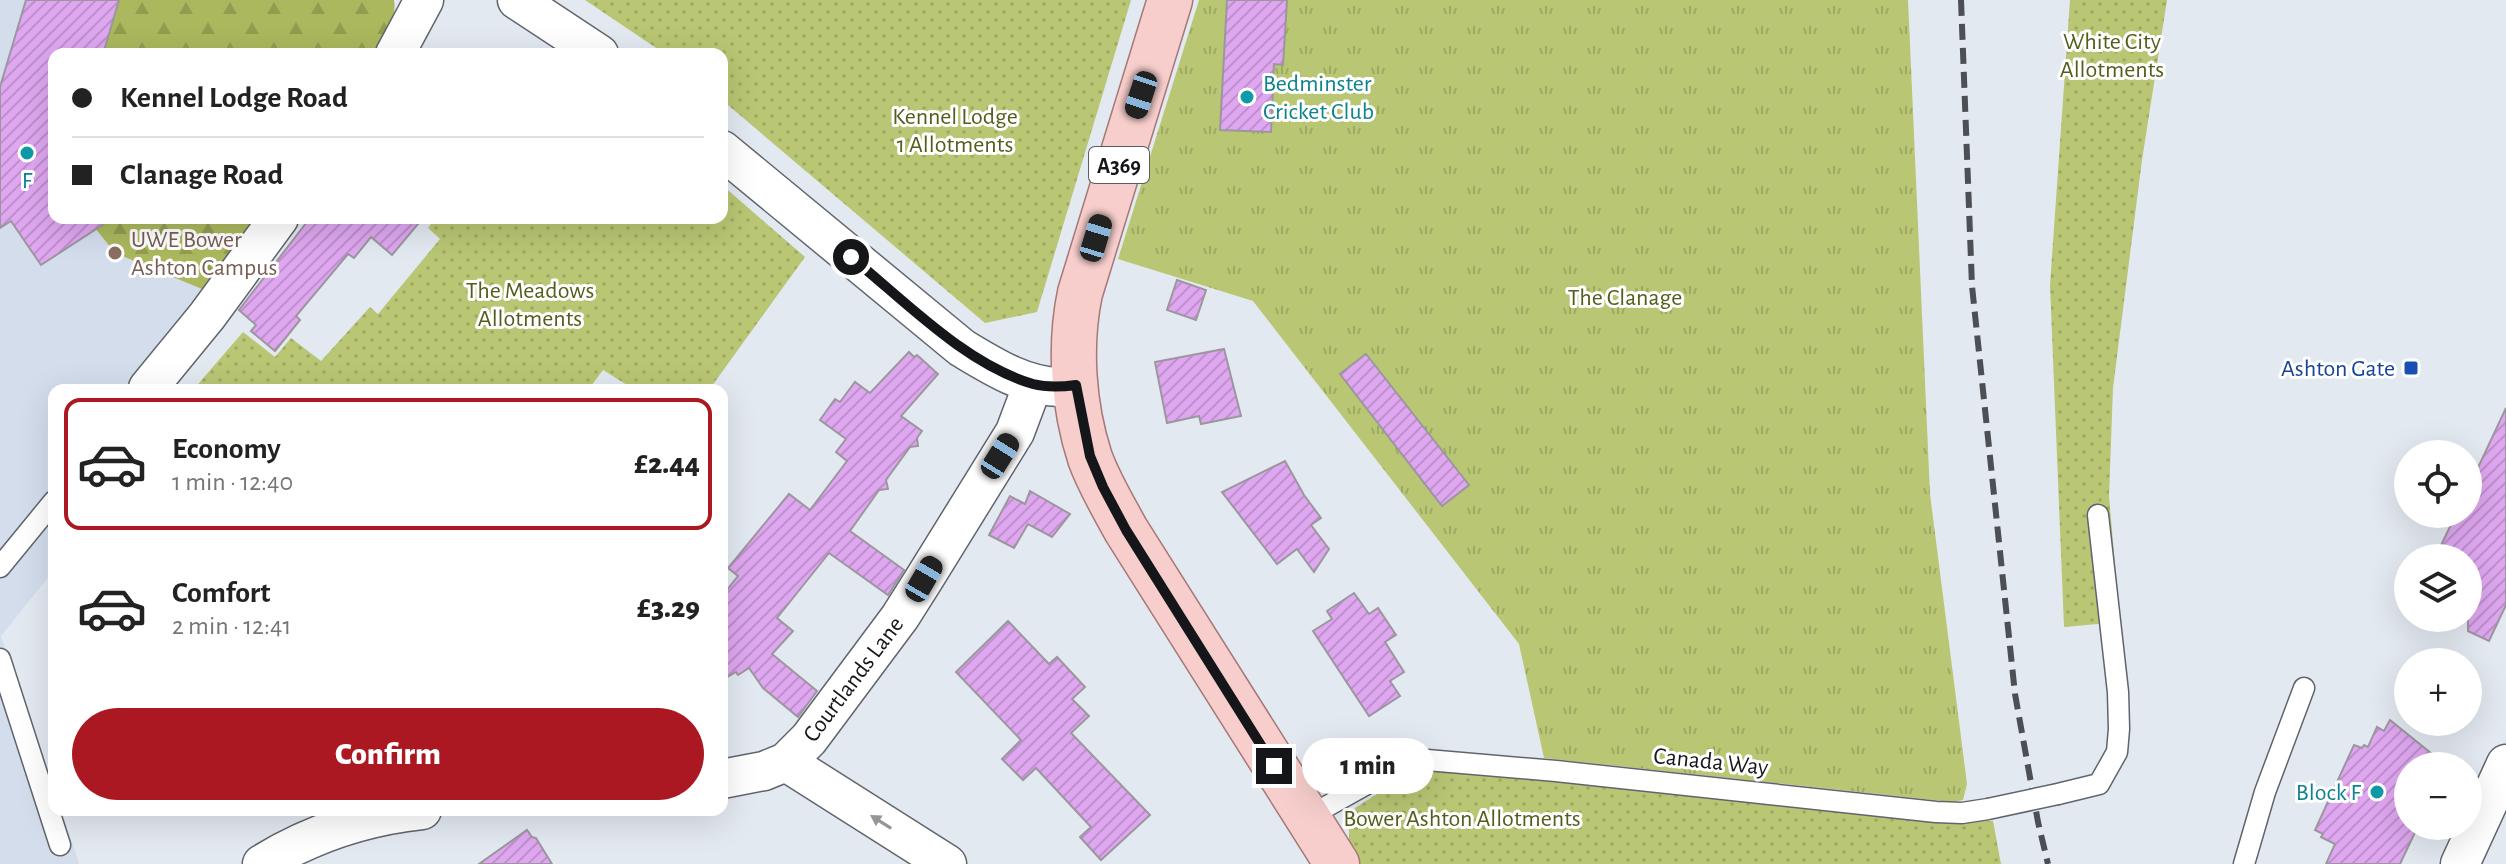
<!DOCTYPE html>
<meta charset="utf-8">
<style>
body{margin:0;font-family:"Alegreya Sans",sans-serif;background:#f6f6f6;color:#222;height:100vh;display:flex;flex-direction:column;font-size:30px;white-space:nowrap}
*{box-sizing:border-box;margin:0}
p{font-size:26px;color:#767676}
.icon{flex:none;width:44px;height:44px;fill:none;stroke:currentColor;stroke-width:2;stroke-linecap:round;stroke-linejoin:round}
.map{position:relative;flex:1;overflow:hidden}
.panel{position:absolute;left:48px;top:384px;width:680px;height:432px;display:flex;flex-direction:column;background:#fff;border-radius:16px;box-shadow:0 8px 32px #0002}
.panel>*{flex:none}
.top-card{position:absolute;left:48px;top:48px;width:680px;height:176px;border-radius:16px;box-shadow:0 8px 32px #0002;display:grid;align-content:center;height:176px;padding:0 24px;background:#fff}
.fabs{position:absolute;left:2394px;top:440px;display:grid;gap:16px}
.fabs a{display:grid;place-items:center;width:88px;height:88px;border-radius:50%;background:#fff;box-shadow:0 8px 32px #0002;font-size:40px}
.end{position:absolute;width:36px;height:36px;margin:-18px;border:10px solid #141619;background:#fff;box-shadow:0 0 0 4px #fff}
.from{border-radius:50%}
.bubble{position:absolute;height:56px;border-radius:28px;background:#fff;box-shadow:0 8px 32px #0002;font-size:26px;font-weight:800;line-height:56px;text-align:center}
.car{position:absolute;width:24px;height:48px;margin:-24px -12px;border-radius:10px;box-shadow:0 0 6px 2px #0007;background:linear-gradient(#222 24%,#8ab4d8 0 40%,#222 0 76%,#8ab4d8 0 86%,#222 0)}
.top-card b{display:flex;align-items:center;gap:28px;height:76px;font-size:30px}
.top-card b+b{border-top:2px solid #e0e0e0}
.top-card i{width:20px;height:20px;background:#222}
ul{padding:14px 0 0;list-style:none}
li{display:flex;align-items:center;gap:24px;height:132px;margin:0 16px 12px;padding:0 8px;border:4px solid transparent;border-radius:16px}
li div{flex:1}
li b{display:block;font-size:30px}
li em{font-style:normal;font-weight:800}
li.selected{border-color:#ac1822}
li>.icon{width:72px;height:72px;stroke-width:1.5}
.primary-button{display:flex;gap:16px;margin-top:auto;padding:16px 24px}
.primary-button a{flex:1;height:92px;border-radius:48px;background:#ac1822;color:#fff;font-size:32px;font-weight:800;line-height:92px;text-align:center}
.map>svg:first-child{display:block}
.built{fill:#d3ddec}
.forest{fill:url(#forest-firs)}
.park{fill:url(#park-tufts)}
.garden{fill:url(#garden-dots)}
.building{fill:url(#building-hatch);stroke:#9c969e;stroke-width:2}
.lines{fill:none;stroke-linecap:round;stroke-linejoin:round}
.service-casing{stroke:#60656d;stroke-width:23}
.minor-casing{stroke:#60656d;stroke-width:41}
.primary-casing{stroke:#a47877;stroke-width:47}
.service{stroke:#fff;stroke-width:20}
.minor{stroke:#fff;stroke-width:38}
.primary{stroke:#f7cecb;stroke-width:44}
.rail{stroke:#4c4f54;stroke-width:6;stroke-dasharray:16 8;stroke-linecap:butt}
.service-bridge-casing{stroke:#60656d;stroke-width:23;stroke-linecap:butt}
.service-bridge{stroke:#fff;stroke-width:20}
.oneway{fill:#959698}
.route{stroke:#141619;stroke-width:10}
.culture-dot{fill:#0f9aa8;stroke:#fff;stroke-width:3}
.education-dot{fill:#8d6e63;stroke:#fff;stroke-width:3}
.transit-dot{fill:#1a4fb4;stroke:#fff;stroke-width:3}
.labels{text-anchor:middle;stroke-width:6;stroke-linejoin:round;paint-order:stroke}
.shield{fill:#fff;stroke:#5a5c5e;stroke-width:2}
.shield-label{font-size:22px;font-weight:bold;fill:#141619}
.park-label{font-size:24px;fill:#545d1b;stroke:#fff}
.culture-label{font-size:24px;fill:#0d838f;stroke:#fff;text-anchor:start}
.education-label{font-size:24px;fill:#785e54;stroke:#fff;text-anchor:start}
.transit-label{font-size:24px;fill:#164399;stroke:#fff;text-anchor:end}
.street-label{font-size:24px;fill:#141619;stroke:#fff}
</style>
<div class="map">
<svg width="2506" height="864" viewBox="0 0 2506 864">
<defs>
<pattern id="forest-firs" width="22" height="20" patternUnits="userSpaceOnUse" patternTransform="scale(2)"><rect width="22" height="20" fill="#abb85d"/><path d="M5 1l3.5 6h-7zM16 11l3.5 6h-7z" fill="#929d50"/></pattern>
<pattern id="park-tufts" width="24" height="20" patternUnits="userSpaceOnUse" patternTransform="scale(2)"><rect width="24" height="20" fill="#b9c673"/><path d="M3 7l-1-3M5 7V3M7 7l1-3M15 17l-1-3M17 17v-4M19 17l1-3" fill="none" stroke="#9ea963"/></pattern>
<pattern id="garden-dots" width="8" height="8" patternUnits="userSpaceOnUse" patternTransform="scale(2)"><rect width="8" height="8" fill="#b9c673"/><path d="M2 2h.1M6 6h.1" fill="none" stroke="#9ea963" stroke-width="1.8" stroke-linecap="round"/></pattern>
<pattern id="building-hatch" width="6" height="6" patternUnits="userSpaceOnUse" patternTransform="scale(2)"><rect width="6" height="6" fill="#dfa7f0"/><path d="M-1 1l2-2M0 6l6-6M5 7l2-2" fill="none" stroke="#be8fcd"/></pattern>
</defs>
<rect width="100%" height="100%" fill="#e3e9f1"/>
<!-- built -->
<path class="built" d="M0,0h394l1,7 -341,47v164h205l-126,156 18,16h-97v180l-53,66 53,154v20h7l18,53 -2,1h-77z"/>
<!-- forest -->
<g class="forest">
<path d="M119,0h275c3,20 -7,37 -15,54h-276z"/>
<path d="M87,218h172l-57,71 -87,-36z"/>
</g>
<!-- park -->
<path class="park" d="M1199,0h709l22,494 37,290 -4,16 -11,2 -408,-44 -25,-114 -266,-343 -135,-42z"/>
<!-- garden -->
<g class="garden">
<path d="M585,0h546l-94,312 -52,11 -263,-223v-46h-57z"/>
<path d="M2070,0h97l-25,160 -29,228 -4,108 11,126 -56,5 -14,-342z"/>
<path d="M722,185l83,72 -96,133h-74l-32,-20 -15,20h-395l50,-58 32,25 16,-19 30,23 49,-54 8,7 62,-75 -12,-11 8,-10h286z"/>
<path d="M1455,770l538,51 8,43h-642l-10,-17v-22l6,-17 52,-33 20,-4z"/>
</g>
<!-- building -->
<g class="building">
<path d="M26,0h93l-16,54h-49v164h59l-72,47 -30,-44 -11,7v-141z"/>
<path d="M1227,0h60l-4,65 -9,-1 -3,68 -51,-2z"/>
<path d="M310,218h113l-31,37 -21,-18 -17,21 -6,-4 -52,62 4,4 -25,31 -24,-20 5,-6 -17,-15z"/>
<path d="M1177,280l29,10 -10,30 -29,-10z"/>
<path d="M1224,349l17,67 -40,8 -2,-8 -32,7 -12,-61z"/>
<path d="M909,352l5,5 3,-2 21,19 -37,42 21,15 -5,7 1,8 -8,1 -24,33 2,9 -9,1 -29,41 54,39 -16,25 -59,-42 -52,65 16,13 -21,23 45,37 -19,26 -35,-29 -14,-20 -11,7 -2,-3 -14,8v-84l16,-20 -10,-8 61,-74 21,16 37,-49 -11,-9 10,-13 -26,-19 15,-21 5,3 15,-20 15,11z"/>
<path d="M1366,354l103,131 -27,21 -102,-132z"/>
<path d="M2506,408v197l-17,36 -21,-10v-73h-33l21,-44h12v-25z"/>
<path d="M1285,461l19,34 17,23 -10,7 18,24 -15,23 -17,-23 -20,15 -55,-72z"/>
<path d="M1030,491l40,23 -18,23 -24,-13 -14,24 -25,-13 21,-39 15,8z"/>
<path d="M1354,593l15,21 9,-6 18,27 -11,7 19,30 -14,9 10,15 -31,20 -56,-85 19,-12 -5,-8z"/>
<path d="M1008,621l41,43 8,-7 28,30 -13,12 17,17 -18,17 79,82 -49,45 -21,-23 11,-10 -55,-59 -13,12 -21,-21 19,-19 -65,-68z"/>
<path d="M2390,720l57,46h-39v60h10l-18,38h-74l9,-20 -14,-7 2,-3 -8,-4 39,-85 8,3 2,-3 4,2 9,-20 7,4z"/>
<path d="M527,830l5,7 4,1 16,26h-73z"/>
</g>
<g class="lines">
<!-- service casing -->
<g class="service-casing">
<g id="service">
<path d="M0,567l54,-66"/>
<path d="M0,659l60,186"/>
<path d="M2058,794l41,-10 18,-32 2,-23 -1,-37 -20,-177"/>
<path d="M1306,818l84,-47 37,-11 129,11 380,41 26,1 26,-4"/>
<path d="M2244,864l21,-72 39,-104"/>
</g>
</g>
<!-- minor casing -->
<g class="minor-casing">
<g id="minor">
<path d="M517,0l82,54"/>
<path d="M395,54l29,-54"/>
<path d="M722,150l240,198c30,18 61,38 97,39"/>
<path d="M148,388l59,-72 72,-98"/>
<path d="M786,762l161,102"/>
<path d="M722,779l42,-8 22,-9 23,-23 91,-122 24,-38 91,-147 18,-48"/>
<path d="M262,864c49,-30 102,-48 160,-54"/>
<path d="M2460,864l46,-100"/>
</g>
</g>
<!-- primary casing -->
<g class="primary-casing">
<path id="primary" d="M1170,0l-90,293c-11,52 -7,113 10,165 9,25 23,48 36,72l211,334"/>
</g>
<!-- service -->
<use href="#service" class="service"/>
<!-- minor -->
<use href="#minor" class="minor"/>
<!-- primary -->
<use href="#primary" class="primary"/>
<!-- rail -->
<path class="rail" d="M1961,0l11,286 43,408 23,128 10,42"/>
<!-- service-bridge casing -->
<g class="service-bridge-casing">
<path id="service-bridge" d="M1988,809l70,-15"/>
</g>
<!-- service-bridge -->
<use href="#service-bridge" class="service-bridge"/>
</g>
<!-- one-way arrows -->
<defs><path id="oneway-solid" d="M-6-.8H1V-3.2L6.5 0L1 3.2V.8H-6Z" transform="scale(2)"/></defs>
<use class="oneway" href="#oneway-solid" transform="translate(881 822) rotate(-148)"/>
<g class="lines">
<!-- route -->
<path class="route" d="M851,257c54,44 114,107 182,127 15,4 29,3 43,1l14,71 13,31 23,43 148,236"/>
</g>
<!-- markers -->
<g class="culture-dot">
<circle cx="1247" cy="97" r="8"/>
<circle cx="27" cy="153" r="8"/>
<circle cx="2377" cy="792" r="8"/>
</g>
<circle class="education-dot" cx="115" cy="253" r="8"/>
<rect class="transit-dot" x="2403" y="360" width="16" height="16" rx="4"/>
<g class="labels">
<!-- shield labels -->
<rect class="shield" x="1089" y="147" width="60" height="36" rx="6"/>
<g class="shield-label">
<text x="1119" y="173">A369</text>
</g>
<!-- park labels -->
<g class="park-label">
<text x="2112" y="49">White City<tspan x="2112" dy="28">Allotments</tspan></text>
<text x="955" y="124">Kennel Lodge<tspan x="955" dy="28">1 Allotments</tspan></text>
<text x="530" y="298">The Meadows<tspan x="530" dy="28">Allotments</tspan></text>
<text x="1625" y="305">The Clanage</text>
<text x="1462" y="826">Bower Ashton Allotments</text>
</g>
<!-- culture labels -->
<g class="culture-label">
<text x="1263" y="91">Bedminster<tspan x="1263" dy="28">Cricket Club</tspan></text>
<text x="27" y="188" text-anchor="middle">F</text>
<text x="2361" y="800" text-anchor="end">Block F</text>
</g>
<!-- education labels -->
<g class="education-label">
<text x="131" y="247">UWE Bower<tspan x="131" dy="28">Ashton Campus</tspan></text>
</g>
<!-- transit labels -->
<g class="transit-label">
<text x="2395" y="376">Ashton Gate</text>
</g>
<!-- street labels -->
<g class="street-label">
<text transform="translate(853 679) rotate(-53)" y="8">Courtlands Lane</text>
<text transform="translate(1711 761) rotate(6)" y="8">Canada Way</text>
</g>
</g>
</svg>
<div class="fabs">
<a><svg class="icon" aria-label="locate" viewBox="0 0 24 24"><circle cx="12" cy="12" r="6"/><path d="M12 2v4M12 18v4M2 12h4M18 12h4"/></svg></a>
<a><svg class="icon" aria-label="layers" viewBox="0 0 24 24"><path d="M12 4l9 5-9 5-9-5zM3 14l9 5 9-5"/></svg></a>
<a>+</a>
<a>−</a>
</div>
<i class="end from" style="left:851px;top:257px"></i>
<i class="end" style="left:1274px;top:766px"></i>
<div class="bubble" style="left:1302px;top:738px;width:132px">1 min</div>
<i class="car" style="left:1141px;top:95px;rotate:198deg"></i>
<i class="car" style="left:1096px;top:238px;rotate:17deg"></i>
<i class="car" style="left:1000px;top:456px;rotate:32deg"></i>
<i class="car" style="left:924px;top:579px;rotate:30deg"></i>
<div class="top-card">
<b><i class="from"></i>Kennel Lodge Road</b>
<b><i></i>Clanage Road</b>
</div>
<section class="panel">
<ul>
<li class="selected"><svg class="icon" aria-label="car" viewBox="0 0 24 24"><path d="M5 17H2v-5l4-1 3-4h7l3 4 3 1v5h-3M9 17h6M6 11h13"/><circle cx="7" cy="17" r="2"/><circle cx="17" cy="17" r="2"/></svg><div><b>Economy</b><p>1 min · 12:40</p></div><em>£2.44</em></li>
<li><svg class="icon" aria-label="car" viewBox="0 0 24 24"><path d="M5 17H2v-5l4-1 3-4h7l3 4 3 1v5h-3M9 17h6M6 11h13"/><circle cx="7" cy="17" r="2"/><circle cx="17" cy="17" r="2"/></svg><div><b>Comfort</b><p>2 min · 12:41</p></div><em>£3.29</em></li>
</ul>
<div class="primary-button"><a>Confirm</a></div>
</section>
</div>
